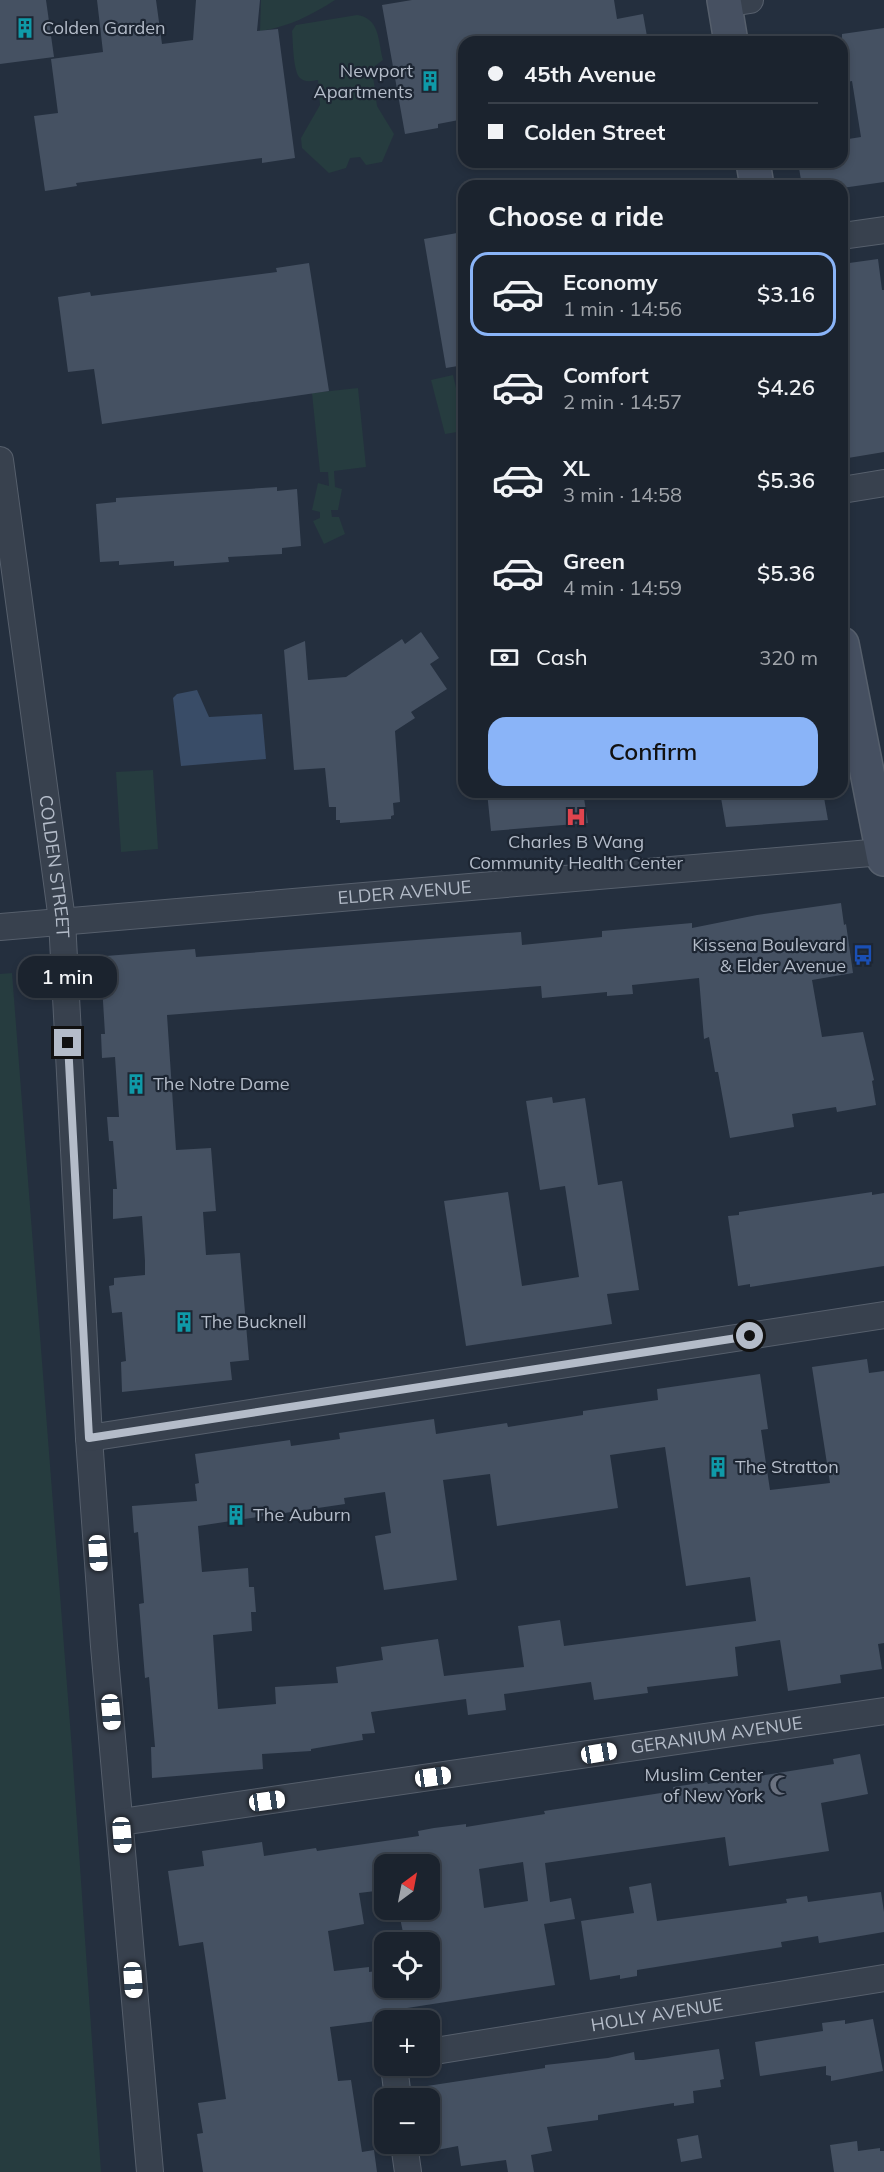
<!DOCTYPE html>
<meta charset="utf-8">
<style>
body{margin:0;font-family:Mulish,sans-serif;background:#242b36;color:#f1f3f6;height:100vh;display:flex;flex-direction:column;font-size:22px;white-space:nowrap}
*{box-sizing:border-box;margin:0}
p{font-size:20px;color:#a0a4aa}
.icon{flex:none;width:33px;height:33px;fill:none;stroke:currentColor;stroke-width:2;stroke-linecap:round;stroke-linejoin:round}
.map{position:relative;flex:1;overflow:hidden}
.side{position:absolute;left:458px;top:180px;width:390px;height:618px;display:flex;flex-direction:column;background:#1b232e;border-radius:18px;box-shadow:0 3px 9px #0003,0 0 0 2px #39404a}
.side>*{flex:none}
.hud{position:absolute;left:458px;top:36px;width:390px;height:132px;border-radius:18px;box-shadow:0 3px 9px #0003,0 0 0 2px #39404a;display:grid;align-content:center;height:132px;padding:0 30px;background:#1b232e}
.needle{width:39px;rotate:32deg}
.tools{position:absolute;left:374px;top:1854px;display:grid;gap:12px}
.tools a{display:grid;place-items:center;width:66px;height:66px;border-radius:12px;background:#1b232e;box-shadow:0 3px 9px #0003,0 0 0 2px #39404a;font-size:30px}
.end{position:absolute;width:27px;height:27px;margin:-14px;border:8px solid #b4bcc9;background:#111;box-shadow:0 0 0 3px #111}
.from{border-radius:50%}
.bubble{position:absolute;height:42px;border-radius:18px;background:#1b232e;box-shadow:0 3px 9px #0003,0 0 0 2px #39404a;font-size:20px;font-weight:600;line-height:42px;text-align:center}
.car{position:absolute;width:18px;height:36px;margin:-18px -9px;border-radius:8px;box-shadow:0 0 4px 2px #0007;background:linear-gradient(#fff 24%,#345 0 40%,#fff 0 76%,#345 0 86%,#fff 0)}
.hud b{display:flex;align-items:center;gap:21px;height:57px;font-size:22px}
.hud b+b{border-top:2px solid #39404a}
.hud i{width:15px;height:15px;background:#f1f3f6}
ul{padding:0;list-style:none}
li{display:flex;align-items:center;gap:18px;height:84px;margin:0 12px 9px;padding:0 18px;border:3px solid transparent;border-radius:18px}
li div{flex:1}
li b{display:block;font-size:22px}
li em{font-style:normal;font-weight:600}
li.selected{border-color:#8ab4f8}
li>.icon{width:54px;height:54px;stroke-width:1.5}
h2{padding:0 30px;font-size:27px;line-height:72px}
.pay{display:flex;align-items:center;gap:15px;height:66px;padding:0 30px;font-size:22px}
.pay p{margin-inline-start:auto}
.action{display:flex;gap:12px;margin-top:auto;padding:12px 30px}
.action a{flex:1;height:69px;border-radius:18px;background:#8ab4f8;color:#111;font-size:24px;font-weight:600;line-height:69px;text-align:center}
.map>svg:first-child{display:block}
.green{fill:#263c3f}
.water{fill:#394c67}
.building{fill:#455162;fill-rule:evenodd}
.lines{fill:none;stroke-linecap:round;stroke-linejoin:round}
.street-casing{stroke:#565f6c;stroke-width:28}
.secondary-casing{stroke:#565f6c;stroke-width:36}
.street{stroke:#38414e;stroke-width:26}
.secondary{stroke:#465061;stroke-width:33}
.route{stroke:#b4bcc9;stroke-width:8}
.labels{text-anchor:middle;stroke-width:4.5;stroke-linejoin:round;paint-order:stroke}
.poi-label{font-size:18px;fill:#b4bcc9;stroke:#1d2633;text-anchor:start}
.street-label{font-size:18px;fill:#b4bcc9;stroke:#1d2633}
</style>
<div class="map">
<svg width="884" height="2172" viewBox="0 0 884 2172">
<rect width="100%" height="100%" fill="#242f3e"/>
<!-- green -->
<g class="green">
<path d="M261,0h74c-23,15 -47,27 -75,31z"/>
<path d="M357,15c23,3 21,26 26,45l-11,8 5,38 17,28 -12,28 -16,3 -6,-8 -10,1 -4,10 -17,5 -27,-25 -1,-10 19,-33 -2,-25c-6,1 -14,3 -19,-3 -6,-9 -6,-35 -7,-46l4,-6z"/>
<path d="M453,375l10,42v14l-18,3 -14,-54z"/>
<path d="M358,388l8,79 -32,4 1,16 7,2 -4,21h-7l1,7h7l6,17 -21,10 -11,-23 7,-3v-6l-8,-2 6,-27 11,3 -1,-14h-8l-8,-79z"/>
<path d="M153,770l5,79 -37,3 -5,-80z"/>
<path d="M12,973l60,777 29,422h-101v-1198z"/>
</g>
<!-- water -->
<path class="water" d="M197,690l12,27 53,-3 4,45 -85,7 -8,-68 4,-4z"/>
<!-- building -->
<g class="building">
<path d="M0,0h46l8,57 -54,7z"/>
<path d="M97,0h59l6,44 31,-4 3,-40h64l-3,31 21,-2 17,129 -33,5v-5l-186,25 1,3 -32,5 -11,-75 24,-3 -7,-54 52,-7z"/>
<path d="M412,0h202l3,19 26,-5 5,28h-184v77l-26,5v4l-33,6 -23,-129z"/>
<path d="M884,28v154l-42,6v-2h-40l-4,-24h44v-22l19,-3 -9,-56 -10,2v-49z"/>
<path d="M457,233l1,5 6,-1v128l-18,3 -22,-129z"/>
<path d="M878,259l4,31h2v162l-36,6 -6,-46v-148z"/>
<path d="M309,263l20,128 -227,33 -8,-55 -26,3 -10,-75 32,-5 1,4 186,-24 -1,-4z"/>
<path d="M277,487v4l20,-2 4,57 -19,2v6l-54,3 1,5 -55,4v-5l-55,4v-4l-19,1 -4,-58 20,-2v-4z"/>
<path d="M421,632l18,26 -9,6 17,25 -36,23 4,6 -20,13 5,71 -7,1 1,12 -3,1v3l-51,4v-3h-4v-13h-7l-4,-39 -31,2 -10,-120 21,-9 3,39 38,-3 56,-38 3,5z"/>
<path d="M487,792h96l5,31 -97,8z"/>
<path d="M720,792h103l5,28 -102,7z"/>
<path d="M841,903l3,22 2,-1 7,49 -41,7 10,57 41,-5 11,48 -2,1 4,24 -39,7 -1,-5 -44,7 2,13 -64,11 -12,-66h-3l-6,-35 -5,2 -5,-61 -67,7 1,9 -26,2v-4l-65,6 -1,-12 -374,29 9,135 35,-2 5,63 -13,1 3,43 34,-2 9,107 -19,2 2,18 -110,12 -1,-30 5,-1 -4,-49 -10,1 -3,-27 5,-1v-7l31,-3v-14l-3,-45 -29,3v-30h4l-4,-48h-4l-2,-24h12l-4,-60 -13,1 -1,-24h4l-3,-49h-5l-1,-10 -2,-1 -1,-17 102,-8 1,8 325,-25 1,13 80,-8v-6l90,-8v5l65,-13z"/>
<path d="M552,1097l1,6 32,-5 13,87 24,-4 17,109 -32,4 5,30 -146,22 -22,-145 64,-9 14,94 57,-9 -14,-91 -25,4 -14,-89z"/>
<path d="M872,1192v3l12,-2v73l-134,21v-3l-12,2 -10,-70 11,-1v-3z"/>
<path d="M867,1359l2,14 15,-2v272l-6,1 4,25 -42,6 1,8 -53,8 -8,-51 -45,7 3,29 -91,11 1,6 -54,7 -3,-18 -87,12 2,16 -38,5 -2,-16 -95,13 4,21 -13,1 1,6 -52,9v2l-49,3 1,15 -111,9 -1,-31h4l-6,-70 -4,1 -6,-74 5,-1 -6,-71 -4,1 -2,-27 65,-5 -2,-17 4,-1 -4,-29 95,-14 1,6 49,-7 -1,-6 95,-14 2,15 71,-11 1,4 75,-12v-4l75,-11 -1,-11 103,-15 8,55 -7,1 9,60 60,-7 -18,-116zM665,1447l21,139 64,-9 6,44 -192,25 -4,-26 -42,6 6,41 -80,9 -6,-37 -57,8 2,13 -47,7 2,16 -63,4 1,17 -58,5 -5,-74 39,-4 -1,-19h5l-2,-25h-5l-1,-19 -46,4 -4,-46 147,-22 -1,-6 41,-6 6,41 -16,3 9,54 73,-10 -14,-100 47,-6 7,52 121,-18 -8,-53z"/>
<path d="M860,1754l8,40 -47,9 8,48 -100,15 -4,-29 -180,26 5,39 21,-4 4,21 -31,5 11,61 -180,28 1,8 -46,6 8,54 13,-1 11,72 12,-2 3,22h-174l-6,-38 6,-1 -5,-30 28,-4 -23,-157 -24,4 -11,-75 36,-5 -2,-15 60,-9 2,14 52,-8 1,3 102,-15 -1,-5 16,-3 32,-4v3l79,-13 -1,-3 130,-20 -1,-4 34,-5 1,2 126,-20 -1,-5zM523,1862l5,39 -44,7 -5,-39zM384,1864h45v46h-6l1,3 -24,5 5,24 24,-5v51h-45v-18l-15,2v-5l-35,4 -6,-40 36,-7 -5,-31 25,-3z"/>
<path d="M651,1883l6,38 130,-18 -1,-4 21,-3 1,6 73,-10 3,20v20l-65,11 -1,-7 -37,6 1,5 -145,23v6l-17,3v-4l-30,5 -9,-59 53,-8 -5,-26z"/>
<path d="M873,2019l10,52 -52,10v-5l-5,-1v-9l-66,10 -5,-34 68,-11 -1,-8 23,-3v4z"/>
<path d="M719,2049l5,30 -4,1 1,7 -28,4 1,12 -20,3v-3l-76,12v5l-51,7 5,24 -21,4 3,17h-26l-2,-12 -45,6 -3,-20 -21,4 -10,-64 118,-18v-3l63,-7 26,-6 1,8h8z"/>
<path d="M698,2135l4,23 -21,4 -4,-23z"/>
<path d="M857,2141l1,10 22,-3v3h4v21h-50l-4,-27z"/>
</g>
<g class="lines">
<!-- street casing -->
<g class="street-casing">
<g id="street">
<path d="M724,4l26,-4"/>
<path d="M842,236l42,-6"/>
<path id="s1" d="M0,460l62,460 27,518 15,208 46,526"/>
<path d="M842,490l42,-7"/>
<path id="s2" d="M0,927l882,-75"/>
<path d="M89,1438l795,-123"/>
<path id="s3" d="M121,1822l763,-111"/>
<path id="s4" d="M429,2052l455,-74"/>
<path d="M394,2066l4,32"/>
<path d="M404,2144l4,28"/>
</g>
</g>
<!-- secondary casing -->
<g class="secondary-casing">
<g id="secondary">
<path d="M724,0l7,42"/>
<path d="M753,162l4,24"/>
<path d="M842,644l42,215"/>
</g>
</g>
<!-- street -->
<use href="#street" class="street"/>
<!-- secondary -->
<use href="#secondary" class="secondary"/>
</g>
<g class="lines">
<!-- route -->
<path class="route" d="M68,1043l21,395 661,-102"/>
</g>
<!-- icons -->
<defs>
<g id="building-bare" transform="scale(1.62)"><path d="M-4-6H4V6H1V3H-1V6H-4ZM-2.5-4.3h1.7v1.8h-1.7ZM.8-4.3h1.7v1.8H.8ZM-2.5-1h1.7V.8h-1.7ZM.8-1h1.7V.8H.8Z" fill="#0f9aa8" stroke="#1d2633" stroke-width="2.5" paint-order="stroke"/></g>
<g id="hospital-bare" transform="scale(1.62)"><path d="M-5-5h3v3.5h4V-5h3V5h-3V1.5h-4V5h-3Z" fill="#e0444e" stroke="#1d2633" stroke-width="2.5" paint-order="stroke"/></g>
<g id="bus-bare" transform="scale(1.62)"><path d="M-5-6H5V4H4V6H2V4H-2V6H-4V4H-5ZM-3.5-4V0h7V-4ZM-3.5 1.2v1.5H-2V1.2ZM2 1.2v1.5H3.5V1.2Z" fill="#1a4fb4" stroke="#1d2633" stroke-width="2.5" paint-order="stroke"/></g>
<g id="mosque-bare" transform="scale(1.62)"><path d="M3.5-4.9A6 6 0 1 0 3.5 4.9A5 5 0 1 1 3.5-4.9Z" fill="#6b7280" stroke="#1d2633" stroke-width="2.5" paint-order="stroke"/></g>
</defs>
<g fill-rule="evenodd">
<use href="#building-bare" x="25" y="28"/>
<use href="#building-bare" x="430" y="81"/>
<use href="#hospital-bare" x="576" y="817"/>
<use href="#bus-bare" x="863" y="955"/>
<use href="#building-bare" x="136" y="1084"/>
<use href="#building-bare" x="184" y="1322"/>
<use href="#building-bare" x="718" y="1467"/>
<use href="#building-bare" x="236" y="1515"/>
<use href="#mosque-bare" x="780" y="1785"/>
</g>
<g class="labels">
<!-- poi labels -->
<g class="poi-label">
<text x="42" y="34">Colden Garden</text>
<text x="413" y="77" text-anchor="end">Newport<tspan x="413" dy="21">Apartments</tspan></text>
<text x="576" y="848" text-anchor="middle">Charles B Wang<tspan x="576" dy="21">Community Health Center</tspan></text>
<text x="846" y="951" text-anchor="end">Kissena Boulevard<tspan x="846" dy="21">&amp; Elder Avenue</tspan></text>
<text x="153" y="1090">The Notre Dame</text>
<text x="201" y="1328">The Bucknell</text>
<text x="735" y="1473">The Stratton</text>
<text x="253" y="1521">The Auburn</text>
<text x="763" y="1781" text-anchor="end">Muslim Center<tspan x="763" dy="21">of New York</tspan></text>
</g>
<!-- street labels -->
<g class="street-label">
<text dy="6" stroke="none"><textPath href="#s1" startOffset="410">COLDEN STREET</textPath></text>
<text dy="6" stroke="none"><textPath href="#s2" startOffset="406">ELDER AVENUE</textPath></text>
<text dy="6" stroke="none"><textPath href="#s3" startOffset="602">GERANIUM AVENUE</textPath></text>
<text dy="6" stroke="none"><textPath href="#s4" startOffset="231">HOLLY AVENUE</textPath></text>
</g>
</g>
</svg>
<div class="tools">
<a><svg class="needle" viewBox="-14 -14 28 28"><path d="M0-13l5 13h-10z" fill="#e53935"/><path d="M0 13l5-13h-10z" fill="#a0a4aa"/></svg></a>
<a><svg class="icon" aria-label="locate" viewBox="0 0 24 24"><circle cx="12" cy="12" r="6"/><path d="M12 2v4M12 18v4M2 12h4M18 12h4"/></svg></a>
<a>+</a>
<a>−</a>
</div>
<i class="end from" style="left:750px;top:1336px"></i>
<i class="end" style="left:68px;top:1043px"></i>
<div class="bubble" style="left:18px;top:956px;width:99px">1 min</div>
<i class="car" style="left:98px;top:1553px;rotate:176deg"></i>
<i class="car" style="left:111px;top:1712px;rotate:175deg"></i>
<i class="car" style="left:599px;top:1753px;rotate:81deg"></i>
<i class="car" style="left:433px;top:1777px;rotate:82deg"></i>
<i class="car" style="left:267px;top:1801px;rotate:82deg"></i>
<i class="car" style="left:122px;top:1835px;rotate:176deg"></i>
<i class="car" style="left:133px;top:1980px;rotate:176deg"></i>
<div class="hud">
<b><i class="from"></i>45th Avenue</b>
<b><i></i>Colden Street</b>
</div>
<section class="side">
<h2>Choose a ride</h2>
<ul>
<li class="selected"><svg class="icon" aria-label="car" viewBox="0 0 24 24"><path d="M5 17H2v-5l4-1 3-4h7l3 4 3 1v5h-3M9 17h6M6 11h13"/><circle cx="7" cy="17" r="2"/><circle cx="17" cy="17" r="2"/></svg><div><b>Economy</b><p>1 min · 14:56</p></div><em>$3.16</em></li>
<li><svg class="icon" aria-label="car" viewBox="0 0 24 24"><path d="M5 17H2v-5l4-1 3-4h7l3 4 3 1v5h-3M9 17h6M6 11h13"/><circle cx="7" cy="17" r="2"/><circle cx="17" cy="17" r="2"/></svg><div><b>Comfort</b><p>2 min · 14:57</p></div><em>$4.26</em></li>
<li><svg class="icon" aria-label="car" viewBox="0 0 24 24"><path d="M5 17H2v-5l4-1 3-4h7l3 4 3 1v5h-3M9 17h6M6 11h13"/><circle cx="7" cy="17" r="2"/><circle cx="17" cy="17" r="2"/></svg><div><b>XL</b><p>3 min · 14:58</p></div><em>$5.36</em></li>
<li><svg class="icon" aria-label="car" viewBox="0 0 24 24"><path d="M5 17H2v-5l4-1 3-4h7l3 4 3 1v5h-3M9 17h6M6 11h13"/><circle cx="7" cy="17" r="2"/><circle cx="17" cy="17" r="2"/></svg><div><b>Green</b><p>4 min · 14:59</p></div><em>$5.36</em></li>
</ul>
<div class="pay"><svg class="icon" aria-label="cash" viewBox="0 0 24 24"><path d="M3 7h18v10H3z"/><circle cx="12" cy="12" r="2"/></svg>Cash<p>320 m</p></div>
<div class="action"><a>Confirm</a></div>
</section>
</div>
